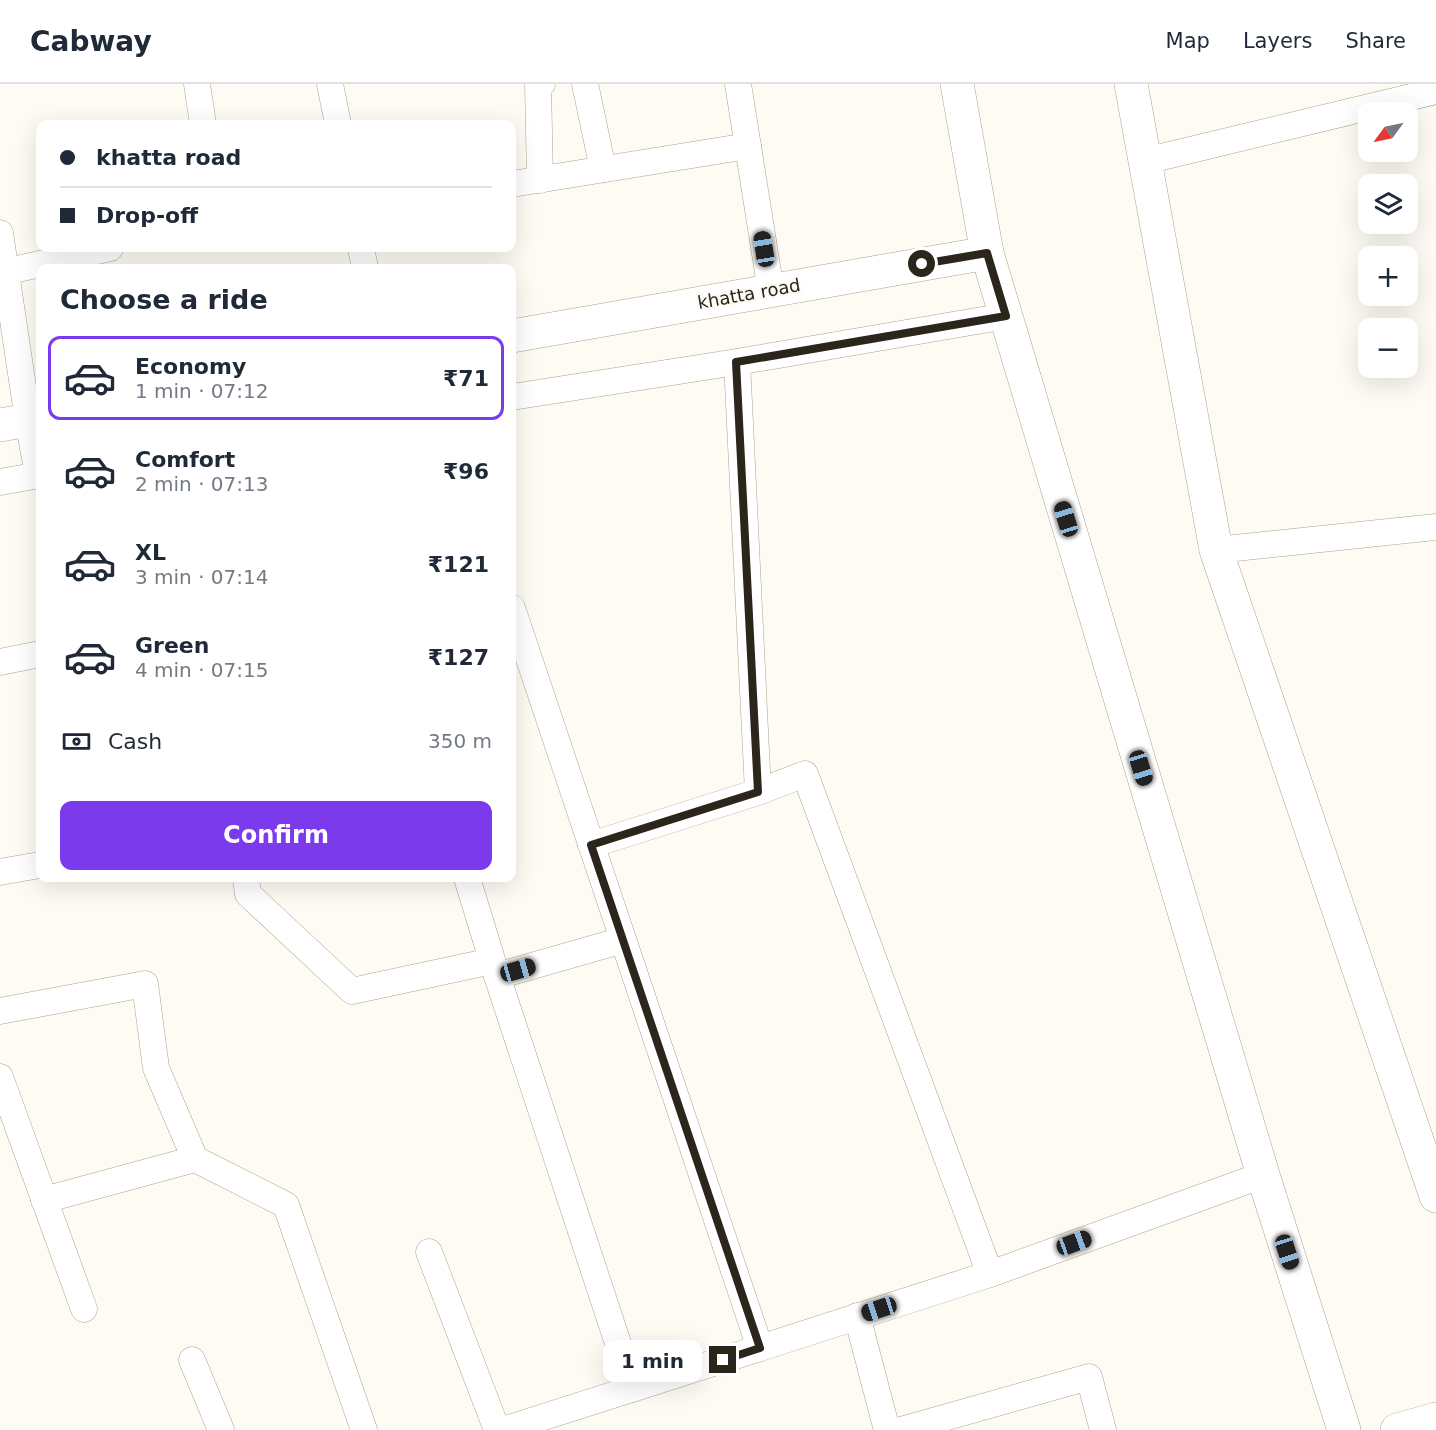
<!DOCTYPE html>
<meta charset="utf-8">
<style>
body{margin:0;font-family:"DejaVu Sans",sans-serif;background:#f2f2f3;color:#1f2937;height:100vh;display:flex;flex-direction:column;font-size:22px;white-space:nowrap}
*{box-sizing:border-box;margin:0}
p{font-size:20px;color:#747a83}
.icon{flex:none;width:33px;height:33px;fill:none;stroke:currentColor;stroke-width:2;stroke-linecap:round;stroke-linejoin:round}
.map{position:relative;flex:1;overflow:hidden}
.details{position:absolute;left:36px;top:180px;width:480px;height:618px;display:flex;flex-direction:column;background:#fff;border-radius:12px;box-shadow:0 6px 24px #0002}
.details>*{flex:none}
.guide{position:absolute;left:36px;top:36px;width:480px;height:132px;border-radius:12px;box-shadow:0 6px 24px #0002;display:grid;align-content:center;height:132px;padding:0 24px;background:#fff}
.needle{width:39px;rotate:237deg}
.buttons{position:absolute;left:1358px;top:18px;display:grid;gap:12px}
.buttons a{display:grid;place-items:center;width:60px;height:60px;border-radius:12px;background:#fff;box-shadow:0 6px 24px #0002;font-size:30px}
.end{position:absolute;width:27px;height:27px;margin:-14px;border:8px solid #2b261b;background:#fff;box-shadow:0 0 0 3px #fff}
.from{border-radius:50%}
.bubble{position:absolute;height:42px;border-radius:12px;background:#fff;box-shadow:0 6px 24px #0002;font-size:20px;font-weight:800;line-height:42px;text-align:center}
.car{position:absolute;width:18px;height:36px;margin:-18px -9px;border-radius:8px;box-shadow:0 0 4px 2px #0007;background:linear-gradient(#222 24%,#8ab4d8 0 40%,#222 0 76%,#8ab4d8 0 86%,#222 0)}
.guide b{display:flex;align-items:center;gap:21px;height:57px;font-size:22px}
.guide b+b{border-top:2px solid #e0e1e3}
.guide i{width:15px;height:15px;background:#1f2937}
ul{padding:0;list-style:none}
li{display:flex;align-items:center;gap:18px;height:84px;margin:0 12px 9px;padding:0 12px;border:3px solid transparent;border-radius:12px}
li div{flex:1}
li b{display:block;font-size:22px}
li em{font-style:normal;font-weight:800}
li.active{border-color:#7c3aed}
li>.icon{width:54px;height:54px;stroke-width:1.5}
h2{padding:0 24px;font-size:27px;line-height:72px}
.pay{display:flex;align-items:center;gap:15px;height:66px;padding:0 24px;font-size:22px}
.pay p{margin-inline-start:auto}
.primary-button{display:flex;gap:12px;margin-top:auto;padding:12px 24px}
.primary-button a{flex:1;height:69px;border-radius:12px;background:#7c3aed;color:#fff;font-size:24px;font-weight:800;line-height:69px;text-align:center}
header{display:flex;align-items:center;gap:36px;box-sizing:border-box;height:84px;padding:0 30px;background:#fff;border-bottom:2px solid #e0e1e3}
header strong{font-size:28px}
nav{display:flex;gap:33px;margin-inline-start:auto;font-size:21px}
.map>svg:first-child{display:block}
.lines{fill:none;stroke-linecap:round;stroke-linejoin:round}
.street-casing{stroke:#b0a385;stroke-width:27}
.secondary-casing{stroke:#b0a385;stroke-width:34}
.street{stroke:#fff;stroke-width:26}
.secondary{stroke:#fff;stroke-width:33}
.route{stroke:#2b261b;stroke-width:8}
.labels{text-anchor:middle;stroke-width:5;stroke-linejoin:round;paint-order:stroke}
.street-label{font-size:18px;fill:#2b261b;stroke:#fefbf5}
</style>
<header>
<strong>Cabway</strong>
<nav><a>Map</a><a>Layers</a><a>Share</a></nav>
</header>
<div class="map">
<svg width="1436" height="1346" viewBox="0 0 1436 1346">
<rect width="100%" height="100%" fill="#fefbf5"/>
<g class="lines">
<!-- street casing -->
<g class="street-casing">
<g id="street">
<path d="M197,0l6,40"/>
<path d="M330,0l8,40"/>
<path d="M585,0l18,85"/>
<path d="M738,0l33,207"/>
<path d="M1145,77l291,-70"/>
<path d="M540,96l-2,-96h4"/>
<path d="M512,100l236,-38"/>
<path d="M0,149l28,187 10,55"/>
<path d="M361,164l4,20"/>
<path d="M0,189l110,-25"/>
<path d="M737,278l269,-46"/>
<path d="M512,313l225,-35 21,430 47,-18 185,500 -230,74 -248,-740"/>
<path d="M0,398l40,-7"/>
<path d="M1216,466l220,-23"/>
<path d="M0,578l40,-8"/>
<path d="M591,761l167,-53"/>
<path d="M0,788l40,-7"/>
<path d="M246,794l2,16 104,97 140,-30"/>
<path d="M467,794l30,98"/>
<path d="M623,856l-126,36 136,413"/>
<path d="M0,927l145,-27 11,84 39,91"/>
<path d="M0,993l84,232"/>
<path d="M44,1116l151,-41 91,46 78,225"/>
<path d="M429,1168l68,178"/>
<path d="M990,1190l273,-99"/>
<path d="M857,1232l30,114"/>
<path d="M192,1276l29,70"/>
<path d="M503,1346l257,-82"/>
<path d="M901,1346l188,-53 14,53"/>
</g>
</g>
<!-- secondary casing -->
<g class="secondary-casing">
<g id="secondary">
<path d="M957,0l30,169 276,922 81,255"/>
<path d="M1131,0l85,466 220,646"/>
<path d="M512,252l475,-83"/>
<path d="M0,341l40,-7"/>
<path d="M1397,1346l39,-11"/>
</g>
</g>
<!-- street -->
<use href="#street" class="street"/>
<!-- secondary -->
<use href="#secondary" class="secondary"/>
</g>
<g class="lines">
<!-- route -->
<path class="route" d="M723,1276l37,-12 -169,-503 167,-53 -22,-430 270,-46 -19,-63 -65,11"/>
</g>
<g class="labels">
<!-- street labels -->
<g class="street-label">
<text transform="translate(749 210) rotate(-10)" y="6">khatta road</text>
</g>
</g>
</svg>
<div class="buttons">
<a><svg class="needle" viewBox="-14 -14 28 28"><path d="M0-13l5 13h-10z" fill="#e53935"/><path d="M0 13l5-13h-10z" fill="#747a83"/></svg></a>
<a><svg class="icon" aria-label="layers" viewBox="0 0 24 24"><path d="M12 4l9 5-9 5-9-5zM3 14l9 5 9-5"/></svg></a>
<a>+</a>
<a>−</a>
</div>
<i class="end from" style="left:922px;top:180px"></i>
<i class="end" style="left:723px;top:1276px"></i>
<div class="bubble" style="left:603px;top:1256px;width:99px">1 min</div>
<i class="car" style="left:764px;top:165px;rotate:351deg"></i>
<i class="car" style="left:1066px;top:435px;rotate:343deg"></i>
<i class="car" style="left:1141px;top:684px;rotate:163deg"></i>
<i class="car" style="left:518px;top:886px;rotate:74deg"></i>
<i class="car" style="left:1074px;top:1159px;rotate:70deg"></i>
<i class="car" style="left:1287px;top:1168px;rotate:162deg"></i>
<i class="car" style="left:879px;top:1225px;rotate:252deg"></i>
<div class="guide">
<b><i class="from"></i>khatta road</b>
<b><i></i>Drop-off</b>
</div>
<section class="details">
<h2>Choose a ride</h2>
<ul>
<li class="active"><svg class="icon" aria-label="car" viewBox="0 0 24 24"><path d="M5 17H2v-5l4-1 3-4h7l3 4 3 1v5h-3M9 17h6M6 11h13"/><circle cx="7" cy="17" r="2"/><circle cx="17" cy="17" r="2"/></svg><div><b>Economy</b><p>1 min · 07:12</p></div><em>₹71</em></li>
<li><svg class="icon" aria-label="car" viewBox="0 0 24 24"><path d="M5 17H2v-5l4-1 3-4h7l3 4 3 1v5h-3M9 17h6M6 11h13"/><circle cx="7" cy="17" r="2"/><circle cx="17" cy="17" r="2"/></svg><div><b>Comfort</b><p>2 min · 07:13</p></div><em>₹96</em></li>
<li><svg class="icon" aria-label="car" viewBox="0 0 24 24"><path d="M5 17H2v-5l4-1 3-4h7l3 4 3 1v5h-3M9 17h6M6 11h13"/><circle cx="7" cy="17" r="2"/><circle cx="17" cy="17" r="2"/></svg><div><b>XL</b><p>3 min · 07:14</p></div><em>₹121</em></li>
<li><svg class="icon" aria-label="car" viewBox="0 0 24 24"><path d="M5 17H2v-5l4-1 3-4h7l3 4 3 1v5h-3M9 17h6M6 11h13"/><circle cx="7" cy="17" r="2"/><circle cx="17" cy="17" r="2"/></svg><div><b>Green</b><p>4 min · 07:15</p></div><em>₹127</em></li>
</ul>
<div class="pay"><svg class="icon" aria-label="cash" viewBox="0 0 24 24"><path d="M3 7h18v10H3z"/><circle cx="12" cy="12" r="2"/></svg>Cash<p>350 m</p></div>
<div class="primary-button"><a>Confirm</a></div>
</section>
</div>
